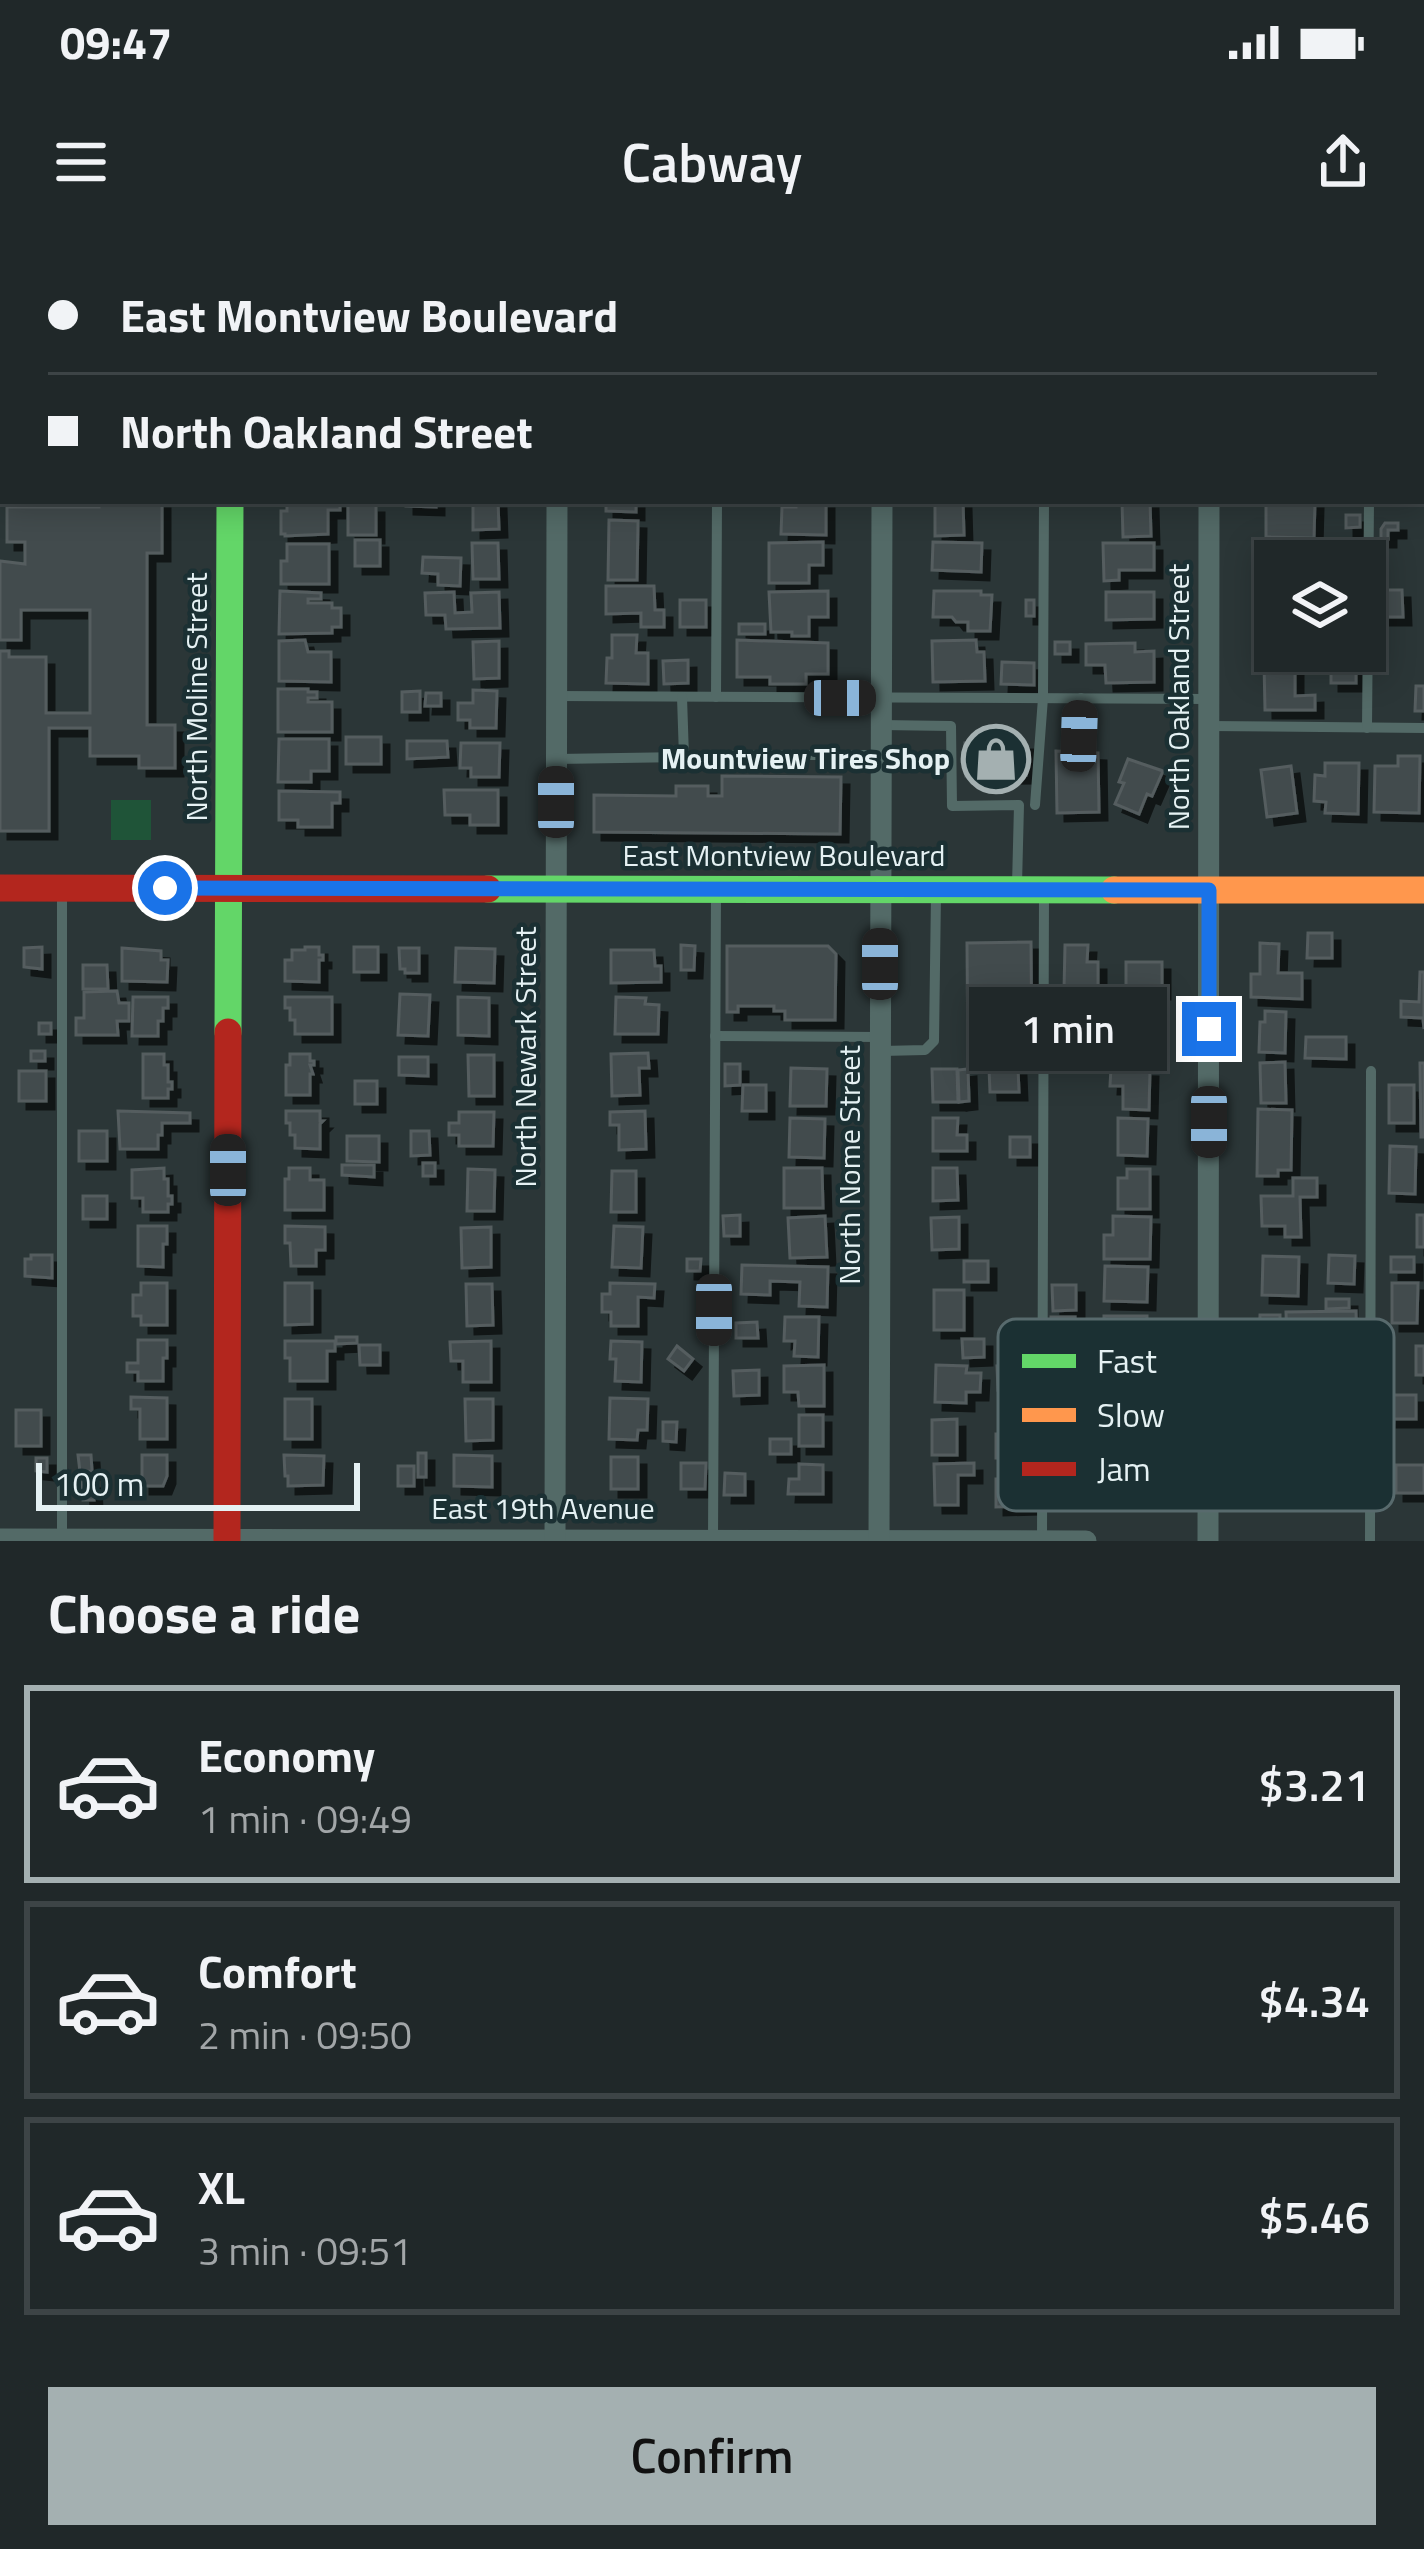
<!DOCTYPE html>
<meta charset="utf-8">
<style>
body{margin:0;font-family:"Titillium Web",sans-serif;background:#2d3435;color:#f1f3f6;height:100vh;display:flex;flex-direction:column;font-size:45px;white-space:nowrap}
*{box-sizing:border-box;margin:0}
p{font-size:39px;color:#a2a6a8}
.icon{flex:none;width:66px;height:66px;fill:none;stroke:currentColor;stroke-width:2;stroke-linecap:round;stroke-linejoin:round}
.map{position:relative;height:1301px;overflow:hidden}
.drawer{display:flex;flex-direction:column;background:#202829;flex:1}
.drawer>*{flex:none}
.banner{position:absolute;left:0px;top:0px;width:1425px;height:264px;box-shadow:0 6px 30px #0003,0 0 0 3px #3d4446;display:grid;align-content:center;height:264px;padding:0 48px;background:#202829}
.controls{position:absolute;left:1254px;top:300px;display:grid;gap:24px}
.controls a{display:grid;place-items:center;width:132px;height:132px;border-radius:0px;background:#202829;box-shadow:0 6px 30px #0003,0 0 0 3px #3d4446;font-size:60px}
.scale{position:absolute;left:36px;bottom:30px;width:324px;box-sizing:border-box;padding-left:12px;border:6px solid #e5f1f3;border-top:0;font-size:33px;line-height:42px;white-space:nowrap;color:#e5f1f3;-webkit-text-stroke:9px #1b3033;paint-order:stroke}
.end{position:absolute;width:54px;height:54px;margin:-27px;border:15px solid #1a73e8;background:#fff;box-shadow:0 0 0 6px #fff}
.from{border-radius:50%}
.bubble{position:absolute;height:84px;border-radius:0px;background:#202829;box-shadow:0 6px 30px #0003,0 0 0 3px #3d4446;font-size:39px;font-weight:600;line-height:84px;text-align:center}
.car{position:absolute;width:36px;height:72px;margin:-36px -18px;border-radius:15px;box-shadow:0 0 9px 3px #0007;background:linear-gradient(#222 24%,#8ab4d8 0 40%,#222 0 76%,#8ab4d8 0 86%,#222 0)}
.banner b{display:flex;align-items:center;gap:42px;height:114px;font-size:45px}
.banner b+b{border-top:3px solid #3d4446}
.banner i{width:30px;height:30px;background:#f1f3f6}
ul{padding:0;list-style:none}
li{display:flex;align-items:center;gap:36px;height:198px;margin:0 24px 18px;padding:0 24px;border:6px solid #3d4446;border-radius:0px}
li div{flex:1}
li b{display:block;font-size:45px}
li em{font-style:normal;font-weight:600}
li.selected{border-color:#a4b0b1}
li>.icon{width:108px;height:108px;stroke-width:1.5}
h2{padding:0 48px;font-size:54px;line-height:144px}
.button{display:flex;gap:24px;margin-top:auto;padding:24px 48px}
.button a{flex:1;height:138px;border-radius:0px;background:#a4b0b1;color:#111;font-size:48px;font-weight:600;line-height:138px;text-align:center}
.status{display:flex;justify-content:space-between;align-items:center;height:84px;padding:0 60px;background:#202829;direction:ltr}
.status svg{height:33px;fill:currentColor}
header{display:flex;justify-content:space-between;align-items:center;height:156px;padding:0 48px;background:#202829;font-size:54px;font-weight:600}
.map>svg:first-child{display:block}
.green{fill:#1f5438}
.building{fill:#434b4d;stroke:#545d5f;stroke-width:3;filter:url(#shadow)}
.lines{fill:none;stroke-linecap:round;stroke-linejoin:round}
.lane{stroke:#536a67;stroke-width:10}
.street{stroke:#536a67;stroke-width:21}
.fast{stroke:#63d668;stroke-width:27}
.slow{stroke:#ff974d;stroke-width:27}
.jam{stroke:#b3261e;stroke-width:27}
.route{stroke:#1a73e8;stroke-width:15}
.labels{text-anchor:middle;stroke-width:9;stroke-linejoin:round;paint-order:stroke}
.street-label{font-size:30px;fill:#e5f1f3;stroke:#1b3033}
.poi-label{font-size:30px;font-weight:bold;fill:#e5f1f3;stroke:#1b3033;text-anchor:end}
.key{fill:#1b3033;stroke:#586a6d;stroke-width:3}
.key-label{font-size:33px;fill:#e5f1f3}
</style>
<div class="status"><b>09:47</b><svg viewBox="0 0 49 12"><path d="M0 12V9h3v3zM5 12V6h3v6zM10 12V3h3v9zM15 12V0h3v12zM26 1h20v11H26zM47 4h2v5h-2z"/></svg></div>
<header><svg class="icon" aria-label="menu" viewBox="0 0 24 24"><path d="M4 6h16M4 12h16M4 18h16"/></svg>Cabway<svg class="icon" aria-label="share" viewBox="0 0 24 24"><path d="M12 15V3M7 8l5-5 5 5M5 13v7h14v-7"/></svg></header>
<div class="map">
<svg width="1424" height="1301" viewBox="0 0 1424 1301">
<defs>
<filter id="shadow"><feDropShadow dx="8" dy="8" stdDeviation="0" flood-color="#0009"/></filter>
</defs>
<rect width="100%" height="100%" fill="#2b3637"/>
<!-- green -->
<rect class="green" x="111" y="560" width="40" height="40"/>
<!-- building -->
<g class="building">
<path d="M99,261h63v52h-15v172h28v43h-36v-12h-49v-28h-41v103h-49v-180h9v6h37v56h44v-103h-69v30h-21v-79l25,3v-22h-18v-35h92z"/>
<path d="M287,261h53v9h-12v24l-43,2v-2h-4v-23h6z"/>
<path d="M406,261h30v6l-30,-1z"/>
<path d="M473,261h25l1,28 -26,1z"/>
<path d="M606,261h30v11l-30,-1z"/>
<path d="M796,261h30v34l-45,-1 1,-27h14z"/>
<path d="M935,261h28l1,34 -29,1z"/>
<path d="M1122,261h28l1,35 -28,1z"/>
<path d="M1266,261h49l-1,37 -48,-1z"/>
<rect x="348" y="265" width="28" height="30"/>
<path d="M1346,275h14v12l-14,1z"/>
<path d="M609,280l29,1 -1,59h-29z"/>
<path d="M1385,283h13v7h-10v9h-7v-10z"/>
<rect x="355" y="300" width="25" height="26"/>
<path d="M823,302v23h-14v18h-40v-40z"/>
<path d="M933,302l49,1 -1,29 -49,-2z"/>
<path d="M472,303h26l1,36h-26z"/>
<path d="M1103,303h51v27h-35v10l-15,1z"/>
<path d="M1266,303h30v18h-21v42h-9z"/>
<path d="M287,304h42v40h-48v-23h6z"/>
<path d="M423,317l38,1 -1,28 -22,-1v-11l-16,-1z"/>
<path d="M606,346h48l1,24h9v17h-23v-14l-35,1z"/>
<path d="M1379,350h23l1,27h-23z"/>
<path d="M280,351l41,2v6h-13v4h24v5h9v19h-9v6l-53,1z"/>
<path d="M828,351v26h-19v19h-17v-4h-21l-2,-40z"/>
<path d="M934,351h47v4h11l-2,36h-22v-9h-12l-4,-5h-19z"/>
<path d="M454,352l1,21 17,-1 -1,-19 28,-1 1,36 -54,1 -1,-14h-19l-1,-22z"/>
<path d="M1106,352h48v27l-48,1z"/>
<rect x="680" y="360" width="26" height="27"/>
<rect x="1026" y="360" width="8" height="16"/>
<path d="M1264,368h11v30l-12,-1z"/>
<rect x="739" y="384" width="26" height="10"/>
<path d="M612,395h25l-1,18h12v31l-42,-1 1,-25h5z"/>
<path d="M305,400l3,12h23v30l-52,-1v-40z"/>
<path d="M737,400l91,3v31h-22v10h-36v-7h-33z"/>
<path d="M976,400l1,12h7l1,29 -52,1 -1,-41z"/>
<path d="M499,401v37l-25,1 -1,-37z"/>
<rect x="1055" y="402" width="15" height="12"/>
<path d="M1135,403v9l19,-1v31l-48,1 -1,-18h-19v-21z"/>
<path d="M688,420v23l-24,1 -1,-23z"/>
<rect x="1331" y="421" width="25" height="22"/>
<path d="M1002,422l32,1v22l-33,-1z"/>
<path d="M1264,422h31v34l20,-1v15h-50z"/>
<path d="M1416,446h8v25h-9z"/>
<path d="M278,449h30v3h9v6h-9v4h24v30h-54z"/>
<path d="M473,450l24,1 -1,37h-26v-8h-12v-17h15z"/>
<path d="M420,451v21h-18v-20z"/>
<path d="M426,453h15v13h-16z"/>
<rect x="346" y="497" width="35" height="27"/>
<path d="M279,499h50v32h-18v11h-33z"/>
<path d="M407,501h40l1,16 -41,2z"/>
<path d="M1025,502l1,33 -60,1 -1,-33z"/>
<path d="M461,503h39l-1,34h-28v-9h-11z"/>
<path d="M1056,511l42,2 1,59 -42,1z"/>
<path d="M1398,516h22l-1,57 -45,-1 1,-46h23z"/>
<path d="M1128,519l35,12 -11,25 -5,-2 -8,20 -24,-10 9,-21 -5,-1z"/>
<path d="M1325,523h34l-1,51 -33,-1 1,-11 -12,-1 1,-26 10,1z"/>
<path d="M1291,526l6,47 -30,4 -6,-47z"/>
<path d="M722,536l119,1 -1,57 -246,-2v-37l82,1v-10h32v10h14z"/>
<path d="M444,550h54v35h-28v-10h-25z"/>
<path d="M279,551l61,1v11h-8v24h-34v-7h-19z"/>
<path d="M1308,693h24v25h-25z"/>
<path d="M1031,702l1,120 -64,1 -1,-120z"/>
<path d="M1260,703l19,1 -1,29h24v26l-51,-2v-23h9z"/>
<path d="M681,705l14,1 -1,24h-13z"/>
<path d="M1065,705h23l-1,17h11v30l-34,-1z"/>
<path d="M727,706h101l8,8 -1,66h-50v-9h-11v-5h-36v6h-11z"/>
<path d="M42,707v22l-18,-2v-19z"/>
<path d="M305,707h14v8h4v5h-4v22l-34,-1v-21h7v-10h13z"/>
<rect x="354" y="707" width="24" height="25"/>
<path d="M122,708l39,3v9h7l-1,22 -45,-1z"/>
<path d="M399,708h20v25h-14v-4h-5z"/>
<path d="M456,708l39,1 -1,34 -39,-1z"/>
<path d="M611,710h43l1,16h6v16l-50,1z"/>
<path d="M1126,722h36v29h-22v7h-14z"/>
<path d="M83,725h24l1,24h-25z"/>
<path d="M1420,732h4v57l-1,-11 -22,-1v-16l18,1z"/>
<path d="M117,751l2,12h10v18h-12l1,14h-42v-17h8v-26z"/>
<path d="M400,754l30,1 -2,41 -30,-1z"/>
<path d="M133,757h35v11h-5v13h-5v15h-26z"/>
<path d="M285,757h47v37h-37v-14h-5v-12h-5z"/>
<path d="M458,757l31,1v38l-31,-1z"/>
<path d="M616,757l30,1 -1,6 14,1 -1,29h-43z"/>
<path d="M1051,767l14,1 -1,24 -14,-1z"/>
<path d="M1265,771l21,1 -1,41 -26,-1 1,-30h5z"/>
<path d="M1147,772v21h-20v-20z"/>
<rect x="39" y="783" width="12" height="11"/>
<path d="M1306,797h40v22l-41,-1z"/>
<rect x="31" y="811" width="14" height="10"/>
<path d="M648,813l1,15h-10l1,27 -28,1 -1,-42z"/>
<path d="M143,814h21v11h4v17h4v7h-4v9h-25z"/>
<path d="M290,814h20v7h4v4h-4l3,9h-3v21h-24v-30h4z"/>
<path d="M468,815h26v41h-25z"/>
<path d="M399,817h29v19l-29,-1z"/>
<path d="M1285,822l1,41h-25l-1,-40z"/>
<path d="M1420,823h4v74h-3z"/>
<path d="M725,824h15v21l-15,1z"/>
<path d="M791,828l36,1 -1,37h-36z"/>
<path d="M989,828h29l1,24h-29z"/>
<path d="M1111,828l39,1 -1,41 -26,-1v-23h-13z"/>
<path d="M932,829h25l1,33h-25z"/>
<path d="M968,829l1,32 -10,1 -1,-32z"/>
<rect x="19" y="831" width="27" height="30"/>
<rect x="355" y="841" width="22" height="23"/>
<path d="M743,845h23v26h-24z"/>
<rect x="1389" y="845" width="25" height="38"/>
<path d="M1258,869l34,1 -1,60h-13v6h-21z"/>
<path d="M118,871l72,2v10h-28v12h-4v14h-38z"/>
<path d="M286,871h34v10h3l-3,3v25l-25,-1v-13h-5v-12h-4z"/>
<path d="M645,871l1,38 -27,1v-25h-9v-13z"/>
<path d="M459,872h35l-1,34h-34v-11h-10v-12h10z"/>
<path d="M790,878l35,1 -1,39 -35,-1z"/>
<path d="M933,878h25l-1,17h10v16h-34z"/>
<path d="M1118,878l30,1 -1,37 -29,-1z"/>
<rect x="79" y="891" width="28" height="30"/>
<path d="M411,891h18l1,24 -19,1z"/>
<path d="M347,896h32v26l-32,-1z"/>
<rect x="1010" y="897" width="20" height="20"/>
<path d="M1390,906l26,1 -1,47 -26,-1z"/>
<rect x="423" y="923" width="12" height="13"/>
<path d="M342,925h32v12l-32,-2z"/>
<path d="M164,928v11h4v17h4v8h-4v8h-25v-14h-11v-28z"/>
<path d="M289,928h21v12h14v30h-39v-31h4z"/>
<path d="M784,928h38l1,40h-39z"/>
<path d="M933,928h24l1,32 -25,1z"/>
<path d="M468,929l27,1 -1,41h-27z"/>
<path d="M1127,929h23v40h-32v-31h9z"/>
<path d="M612,931h24v41h-25z"/>
<path d="M1293,938h24v19h-17l1,40h-16v-11h-23l-1,-30h32z"/>
<rect x="83" y="956" width="24" height="23"/>
<path d="M740,975v21h-16l-1,-20z"/>
<rect x="1417" y="975" width="7" height="32"/>
<path d="M825,976l2,41 -37,1 -2,-40z"/>
<path d="M1113,976l38,1 -1,42h-46v-24h9z"/>
<path d="M959,977v32l-27,1 -1,-32z"/>
<path d="M138,986h29v18h-4v23l-25,-1z"/>
<path d="M285,986l40,1v23h-9v16h-25l-1,-23h-5z"/>
<path d="M614,986l29,1 -2,41 -29,-1z"/>
<path d="M491,987v40l-29,1 -1,-40z"/>
<path d="M31,1015h21v23l-27,-2v-17h6z"/>
<path d="M1329,1015l26,1 -1,28 -26,-1z"/>
<path d="M1263,1016l36,1 -1,39 -36,-1z"/>
<rect x="1391" y="1017" width="23" height="15"/>
<path d="M687,1019h14l-1,12h-13z"/>
<rect x="964" y="1021" width="24" height="21"/>
<path d="M742,1025l86,2 -1,40 -28,-1 1,-24 -30,-1v14l-29,-1z"/>
<path d="M1105,1026l43,1 -1,35 -43,-1z"/>
<path d="M141,1043h26v42h-26v-9h-8v-21h8z"/>
<path d="M285,1043h27v41l-27,1z"/>
<path d="M610,1043l45,1 -1,14 -16,-1v29h-27v-14h-9v-18h8z"/>
<path d="M1392,1043h26l-1,40h-25z"/>
<path d="M466,1044h26l1,41 -26,1z"/>
<path d="M1052,1045h24v25l-23,1z"/>
<rect x="934" y="1050" width="30" height="40"/>
<path d="M1326,1059h23v9l-23,1z"/>
<path d="M1356,1071l1,50h-17v-20l-53,2 -1,-31z"/>
<path d="M1260,1075h20v31l-21,-1z"/>
<path d="M1104,1076h43v41l-39,1v-6h-12v-27h8z"/>
<path d="M785,1077h34l-1,40 -24,-1 1,-15h-11z"/>
<path d="M1051,1077h24v39l-24,-2z"/>
<path d="M757,1082l1,16h-22v-15z"/>
<path d="M336,1097h21v6l-21,1z"/>
<path d="M962,1099h22v18l-21,1z"/>
<path d="M138,1100h29v18h-4v23h-25v-9h-11v-9h11z"/>
<path d="M285,1101h50v10h-8v30h-37v-23h-5z"/>
<path d="M491,1101v41h-28v-21h-12l-1,-19z"/>
<path d="M611,1101l31,1 -1,40 -26,-1 1,-22h-6z"/>
<path d="M359,1105h21v20h-20z"/>
<path d="M677,1106l16,13 -9,12 -16,-12z"/>
<rect x="1416" y="1106" width="8" height="29"/>
<path d="M824,1125v41h-25l-1,-14h-14v-26z"/>
<path d="M936,1125l31,1 -1,7h15l-1,19h-14v11l-31,-1z"/>
<path d="M1020,1125l1,23 -23,2 -1,-24z"/>
<path d="M759,1130v25l-25,1 -1,-25z"/>
<path d="M1390,1155h26v24h-27z"/>
<path d="M131,1157l36,1v41h-27v-30h-9z"/>
<path d="M610,1158l38,1 -1,31h-9l-1,10 -28,-1z"/>
<rect x="285" y="1159" width="27" height="40"/>
<path d="M465,1159h28v41l-27,1z"/>
<rect x="16" y="1170" width="25" height="36"/>
<rect x="799" y="1175" width="24" height="31"/>
<path d="M957,1179v36h-25v-35z"/>
<path d="M663,1182h14l-1,20 -13,-1z"/>
<rect x="996" y="1194" width="28" height="24"/>
<rect x="770" y="1199" width="21" height="15"/>
<rect x="418" y="1213" width="8" height="24"/>
<path d="M78,1215h13l1,16 -12,1z"/>
<path d="M142,1215h25v21l-4,10h-21z"/>
<path d="M284,1215l40,1 -1,29 -35,1v-10h-3z"/>
<path d="M454,1215l38,1v31l-38,-1z"/>
<rect x="611" y="1217" width="27" height="32"/>
<path d="M36,1218h11v14l-11,-1z"/>
<path d="M681,1223h25l-1,26h-24z"/>
<path d="M974,1223v12h-16v30h-23l-1,-41z"/>
<path d="M799,1224l24,1v29h-35l1,-15h10z"/>
<rect x="1396" y="1225" width="28" height="28"/>
<rect x="398" y="1226" width="16" height="20"/>
<path d="M725,1233l20,1v21h-21z"/>
<path d="M996,1239h34l1,27 -35,1z"/>
<path d="M93,1241l1,19h-11l-1,-18z"/>
</g>
<g class="lines">
<!-- lane -->
<g class="lane">
<path d="M101,0l1,3"/>
<path d="M169,0v3"/>
<path d="M718,3v-3"/>
<path d="M1045,3v-3"/>
<path d="M1371,3v-3"/>
<path d="M557,456l651,3"/>
<path d="M716,457l1,-196"/>
<path d="M881,485l70,1 1,80 67,-1 -2,80"/>
<path d="M1209,486l215,2"/>
<path d="M1367,488l2,-227"/>
<path d="M1079,496l2,-38"/>
<path d="M721,515h160"/>
<path d="M557,519l127,-2 -2,-60"/>
<path d="M1035,565l8,-107 1,-197"/>
<path d="M715,796l165,1"/>
<path d="M882,811l43,-1 9,-9 2,-148"/>
<path d="M62,1299v-650"/>
<path d="M713,1300l3,-648"/>
<path d="M1042,1300l2,-647"/>
<path d="M1370,1301l1,-470"/>
</g>
<!-- street -->
<g class="street">
<path d="M557,0v3"/>
<path d="M883,3v-3"/>
<path d="M1209,3v-3"/>
<path d="M0,1299l1086,2"/>
<path d="M555,1301l2,-1040"/>
<path d="M879,1301l3,-1040"/>
<path d="M1208,1301l1,-1040"/>
</g>
<!-- fast -->
<g class="fast">
<path d="M488,649l626,1"/>
<path d="M228,792l2,-531"/>
</g>
<!-- slow -->
<g class="slow">
<path d="M230,0v3"/>
<path d="M1114,650h310"/>
</g>
<!-- jam -->
<g class="jam">
<path d="M0,648l488,1"/>
<path d="M227,1301l1,-509"/>
</g>
</g>
<g class="lines">
<!-- route -->
<path class="route" d="M165,648l1044,2v139"/>
</g>
<!-- icons -->
<defs>
<g id="shop-ring" transform="scale(3.45)"><circle r="9.5" fill="#1b3033" stroke="#a4b0b1" stroke-width="1.5"/><path d="M-5-2.5h2.3a2.7 3.5 0 0 1 5.4 0H5L5.5 6h-11ZM-1.5-2.5h3a1.5 2.3 0 0 0-3 0Z" fill="#a4b0b1"/></g>
</defs>
<g fill-rule="evenodd">
<use href="#shop-ring" x="996" y="519"/>
</g>
<g class="labels">
<!-- street labels -->
<g class="street-label">
<text transform="translate(197 457) rotate(-90)" y="10">North Moline Street</text>
<text transform="translate(1179 457) rotate(-90)" y="10">North Oakland Street</text>
<text x="784" y="626">East Montview Boulevard</text>
<text transform="translate(526 817) rotate(-90)" y="10">North Newark Street</text>
<text transform="translate(850 925) rotate(-90)" y="10">North Nome Street</text>
<text x="543" y="1279">East 19th Avenue</text>
</g>
<!-- poi labels -->
<g class="poi-label">
<text x="950" y="529">Mountview Tires Shop</text>
</g>
</g>
<!-- legend -->
<rect x="998" y="1079" width="396" height="192" rx="18" class="key"/>
<rect x="1022" y="1114" width="54" height="14" fill="#63d668"/>
<rect x="1022" y="1168" width="54" height="14" fill="#ff974d"/>
<rect x="1022" y="1222" width="54" height="14" fill="#b3261e"/>
<g class="key-label">
<text x="1097" y="1133">Fast</text>
<text x="1097" y="1187">Slow</text>
<text x="1097" y="1241">Jam</text>
</g>
</svg>
<div class="controls">
<a><svg class="icon" aria-label="layers" viewBox="0 0 24 24"><path d="M12 4l9 5-9 5-9-5zM3 14l9 5 9-5"/></svg></a>
</div>
<div class="scale">100 m</div>
<i class="end from" style="left:165px;top:648px"></i>
<i class="end" style="left:1209px;top:789px"></i>
<div class="bubble" style="left:969px;top:747px;width:198px">1 min</div>
<i class="car" style="left:840px;top:458px;rotate:90deg"></i>
<i class="car" style="left:1079px;top:496px;rotate:2deg"></i>
<i class="car" style="left:556px;top:562px;rotate:0deg"></i>
<i class="car" style="left:880px;top:724px;rotate:0deg"></i>
<i class="car" style="left:1209px;top:882px;rotate:180deg"></i>
<i class="car" style="left:228px;top:930px;rotate:0deg"></i>
<i class="car" style="left:714px;top:1070px;rotate:180deg"></i>
<div class="banner">
<b><i class="from"></i>East Montview Boulevard</b>
<b><i></i>North Oakland Street</b>
</div>
</div>
<section class="drawer">
<h2>Choose a ride</h2>
<ul>
<li class="selected"><svg class="icon" aria-label="car" viewBox="0 0 24 24"><path d="M5 17H2v-5l4-1 3-4h7l3 4 3 1v5h-3M9 17h6M6 11h13"/><circle cx="7" cy="17" r="2"/><circle cx="17" cy="17" r="2"/></svg><div><b>Economy</b><p>1 min · 09:49</p></div><em>$3.21</em></li>
<li><svg class="icon" aria-label="car" viewBox="0 0 24 24"><path d="M5 17H2v-5l4-1 3-4h7l3 4 3 1v5h-3M9 17h6M6 11h13"/><circle cx="7" cy="17" r="2"/><circle cx="17" cy="17" r="2"/></svg><div><b>Comfort</b><p>2 min · 09:50</p></div><em>$4.34</em></li>
<li><svg class="icon" aria-label="car" viewBox="0 0 24 24"><path d="M5 17H2v-5l4-1 3-4h7l3 4 3 1v5h-3M9 17h6M6 11h13"/><circle cx="7" cy="17" r="2"/><circle cx="17" cy="17" r="2"/></svg><div><b>XL</b><p>3 min · 09:51</p></div><em>$5.46</em></li>
</ul>
<div class="button"><a>Confirm</a></div>
</section>
